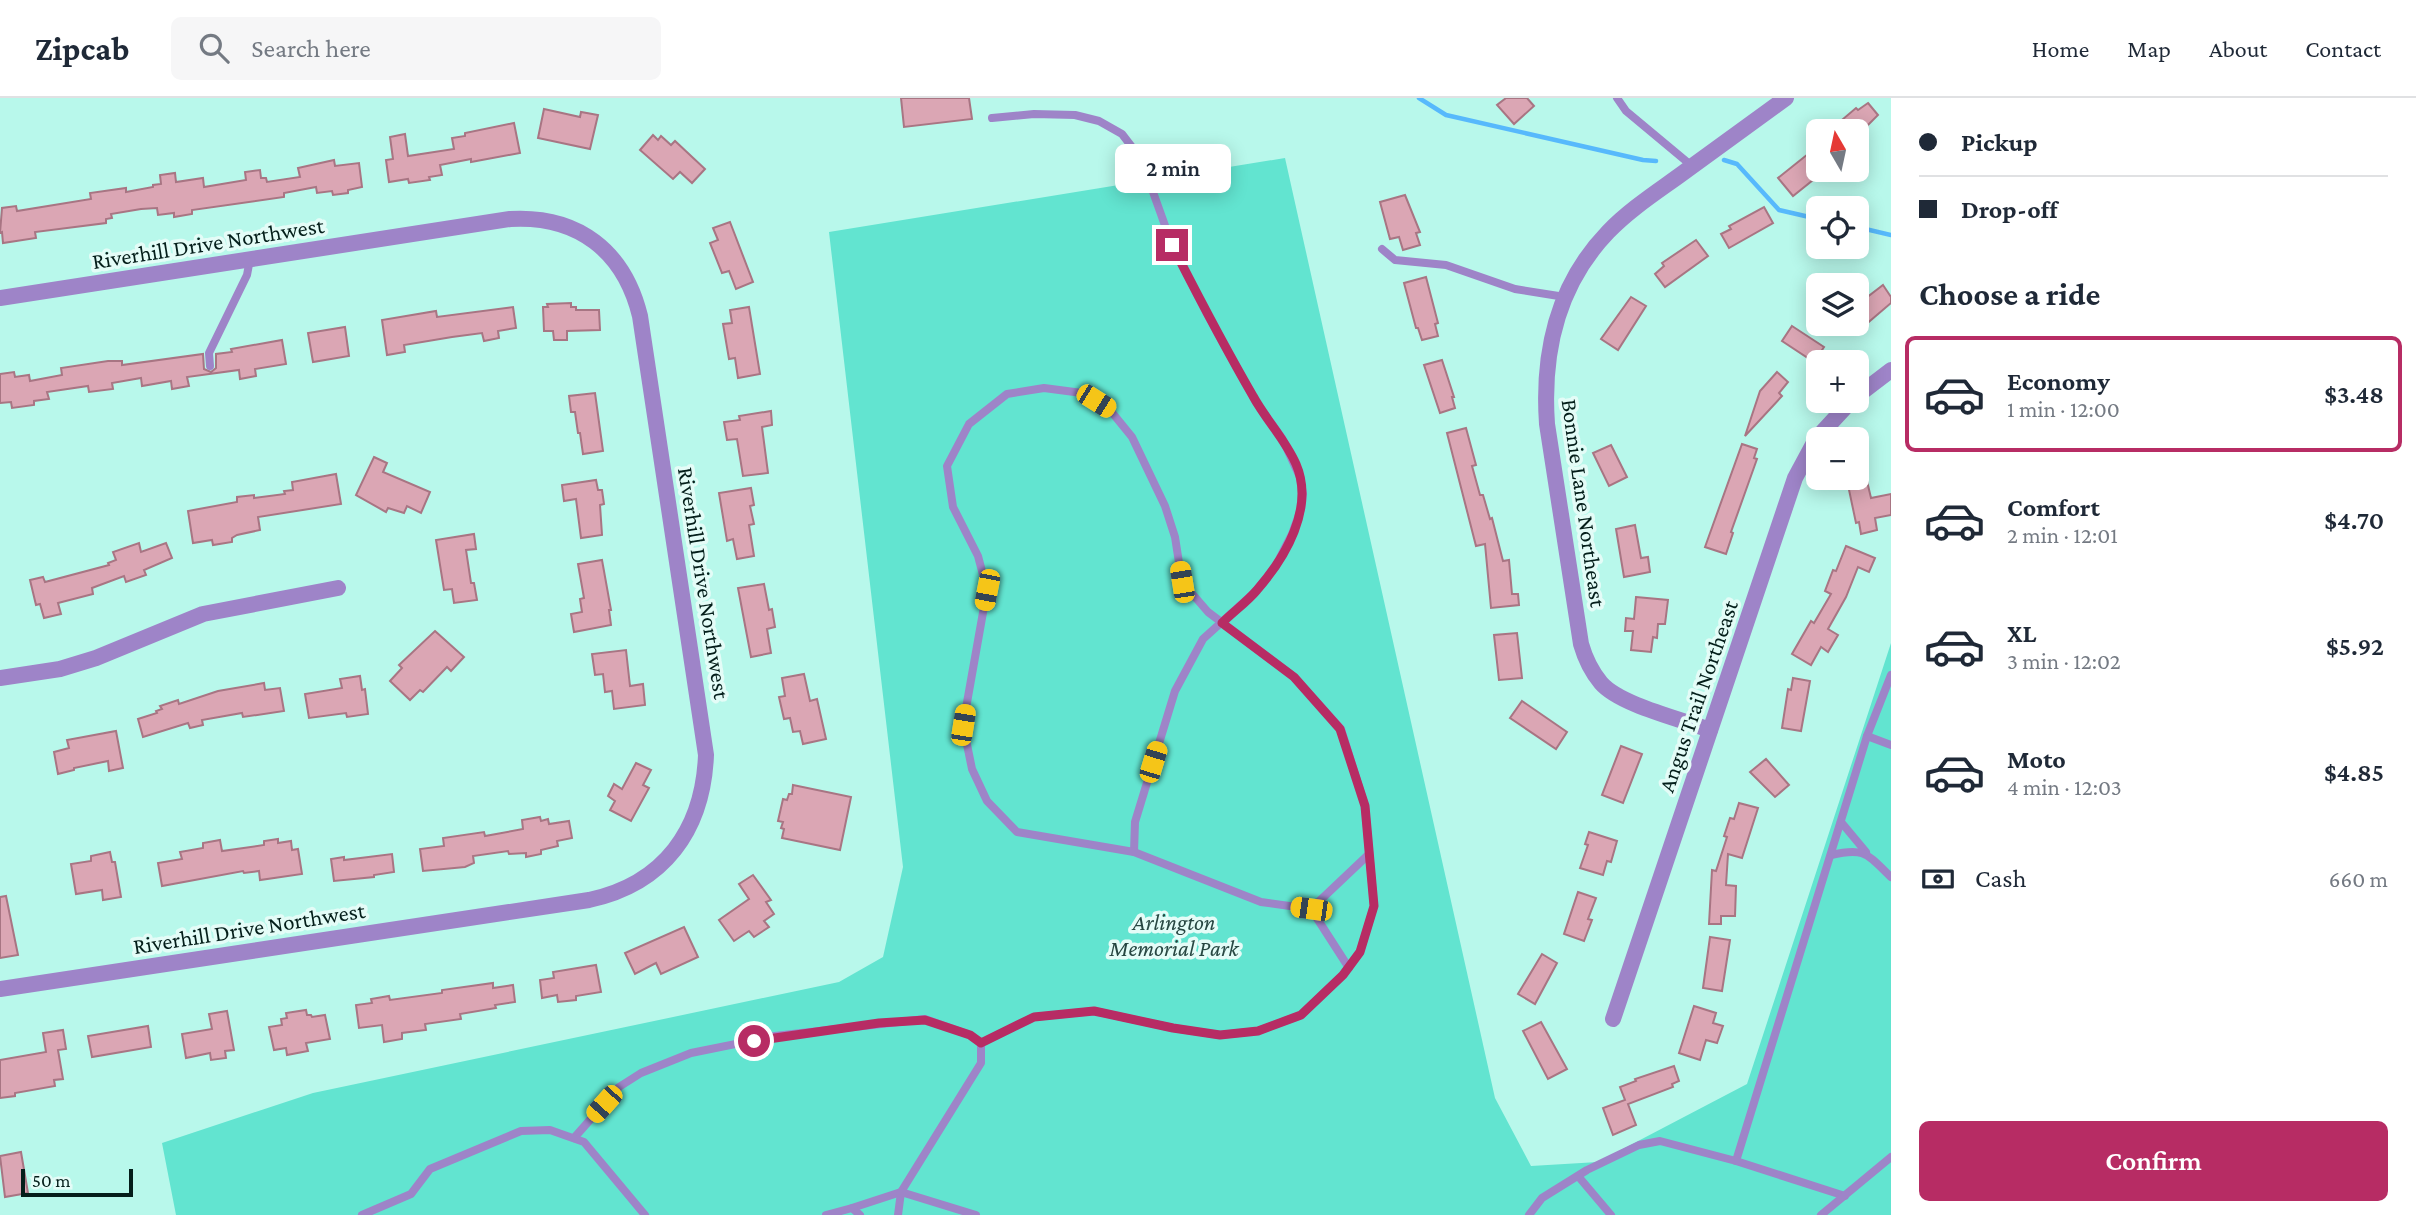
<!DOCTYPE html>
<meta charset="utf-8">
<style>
body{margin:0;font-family:"Crimson Pro",serif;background:#f6f6f7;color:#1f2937;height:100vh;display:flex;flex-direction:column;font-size:26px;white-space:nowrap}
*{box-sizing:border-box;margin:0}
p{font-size:23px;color:#747a83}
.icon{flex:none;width:38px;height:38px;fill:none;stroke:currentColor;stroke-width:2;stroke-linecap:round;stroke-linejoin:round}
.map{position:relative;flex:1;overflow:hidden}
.details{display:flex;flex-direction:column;background:#fff;width:525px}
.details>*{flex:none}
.banner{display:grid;align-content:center;height:154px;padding:0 28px;background:#fff}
.needle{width:46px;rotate:351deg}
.buttons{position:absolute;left:1806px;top:21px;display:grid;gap:14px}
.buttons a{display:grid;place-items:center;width:63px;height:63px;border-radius:10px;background:#fff;box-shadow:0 4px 18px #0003;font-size:35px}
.scale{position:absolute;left:21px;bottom:18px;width:112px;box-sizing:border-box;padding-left:7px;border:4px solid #041e1a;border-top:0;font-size:19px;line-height:24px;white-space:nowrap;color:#041e1a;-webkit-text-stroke:5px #e4fcf7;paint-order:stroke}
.end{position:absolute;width:32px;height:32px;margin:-16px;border:9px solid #b72c64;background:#fff;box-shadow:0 0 0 4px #fff}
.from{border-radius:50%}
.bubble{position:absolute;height:49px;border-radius:10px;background:#fff;box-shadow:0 4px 18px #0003;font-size:23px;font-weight:600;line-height:49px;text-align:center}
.car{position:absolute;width:21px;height:42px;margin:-21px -10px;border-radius:9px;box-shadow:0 0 5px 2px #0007;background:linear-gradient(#f5c518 24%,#345 0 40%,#f5c518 0 76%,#345 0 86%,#f5c518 0)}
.banner b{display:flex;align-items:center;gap:24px;height:66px;font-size:26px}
.banner b+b{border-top:2px solid #e0e1e3}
.banner i{width:18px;height:18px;background:#1f2937}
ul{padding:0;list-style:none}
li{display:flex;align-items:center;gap:21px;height:116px;margin:0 14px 10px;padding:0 14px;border:4px solid transparent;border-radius:10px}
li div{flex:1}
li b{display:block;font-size:26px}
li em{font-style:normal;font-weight:600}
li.on{border-color:#b72c64}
li>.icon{width:63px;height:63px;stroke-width:1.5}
h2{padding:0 28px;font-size:32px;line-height:84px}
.pay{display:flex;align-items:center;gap:18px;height:77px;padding:0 28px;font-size:26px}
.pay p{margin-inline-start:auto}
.cta{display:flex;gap:14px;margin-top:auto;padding:14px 28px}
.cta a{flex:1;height:80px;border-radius:10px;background:#b72c64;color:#fff;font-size:28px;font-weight:600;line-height:80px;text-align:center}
header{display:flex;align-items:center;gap:42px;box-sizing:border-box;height:98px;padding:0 35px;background:#fff;border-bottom:2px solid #e0e1e3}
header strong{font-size:33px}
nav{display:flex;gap:38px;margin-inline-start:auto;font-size:24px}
.search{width:490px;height:63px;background:#f6f6f7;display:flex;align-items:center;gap:18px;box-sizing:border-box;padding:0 24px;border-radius:10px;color:#747a83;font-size:26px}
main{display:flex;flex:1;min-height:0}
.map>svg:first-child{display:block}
.green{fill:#62e4d0}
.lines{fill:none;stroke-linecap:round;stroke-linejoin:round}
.stream{stroke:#57b9fc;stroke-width:4.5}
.building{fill:#dba6b4;stroke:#a87583;stroke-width:2}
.lane{stroke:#9e84c8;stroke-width:8}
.street{stroke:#9e84c8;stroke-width:16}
.route{stroke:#b72c64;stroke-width:9}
.labels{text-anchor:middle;stroke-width:7;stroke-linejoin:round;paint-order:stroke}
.street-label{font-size:23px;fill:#041e1a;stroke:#e4fcf7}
.park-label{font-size:23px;font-style:italic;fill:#274742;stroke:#e4fcf7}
</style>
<header>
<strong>Zipcab</strong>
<div class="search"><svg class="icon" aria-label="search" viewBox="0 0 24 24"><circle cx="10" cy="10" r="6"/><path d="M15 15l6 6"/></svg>Search here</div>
<nav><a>Home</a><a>Map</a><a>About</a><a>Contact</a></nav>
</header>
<main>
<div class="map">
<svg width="1891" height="1117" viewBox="0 0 1891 1117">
<rect width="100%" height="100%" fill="#b8f8eb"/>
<!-- green -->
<path class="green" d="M1285,60l210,940 36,68 67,-4 149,-78 144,-441v572h-1715l-14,-72 151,-50 526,-111 44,-25 20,-90 -74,-635z"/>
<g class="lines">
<!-- stream -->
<g class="stream">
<path d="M1419,0l27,17 197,45 13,1"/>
<path d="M1724,62l13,4 42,46 39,9"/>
<path d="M1857,129l34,8"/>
</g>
</g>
<!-- building -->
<g class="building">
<path d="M901,0h68l3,21 -68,8z"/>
<path d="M1506,0h21l7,8 -20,18 -17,-19z"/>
<path d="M1868,5l10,12 -16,16h-33l27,-23 2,2z"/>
<path d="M544,11l36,8 1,-5 17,3 -8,34 -52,-11z"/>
<path d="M514,25l6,30 -49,9v-3l-31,6 2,10 -13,2 1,3 -21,3 -1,-4 -19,3 -3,-22 7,-1 -3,-22 15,-3 3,22 46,-7 -2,-11 13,-2v-3z"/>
<path d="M653,37l5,5 3,-4 10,9 4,-4 30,28 -13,14 -12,-11 -7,7 -33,-29z"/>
<path d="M1818,48v30l-25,20 -15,-18z"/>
<path d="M334,62l1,6 24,-3 3,24 -14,3v3l-15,2 -1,-4 -15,2 -1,-6 -32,6v4l-92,13v4l-18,3v-4l-16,2 -1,-7 -16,1 -30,5 1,4 -6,1v4l-71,9 1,6 -33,5 -1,-11 -2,1 2,-25 14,-2 1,5 74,-12 -1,-6 36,-5v4l27,-5v-2l8,-1 -1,-9 15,-2 1,9 27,-4 1,9 42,-7 -1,-8 15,-2 1,8h5l1,4 33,-5 -2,-9z"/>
<path d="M1405,97l15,37 -4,1 4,12 -17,5 -4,-13 -9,2 -10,-37z"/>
<path d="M1764,109l9,16 -44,25 -8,-14 10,-5 -2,-3z"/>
<path d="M730,124l23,60 -17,7 -7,-18 -7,2 -12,-30 8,-3 -5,-12z"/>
<path d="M1696,142l12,16 -43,31 -10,-13 9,-8 -2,-3z"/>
<path d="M1426,179l12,46 -3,1 3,12 -16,4 -4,-12h-2l-12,-45z"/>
<path d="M1883,187l8,12v6l-27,23 -7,-9v-12z"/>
<path d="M1631,199l15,9 -28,44 -17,-11z"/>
<path d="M571,205v4h5v3h23l1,20 -33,1v9h-13l-1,-9h-9l-1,-24h5l-1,-3z"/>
<path d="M513,209l3,21 -18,3 1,7 -15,3 -2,-8 -30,4 -48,8 1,7 -18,3 -5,-35 54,-9 1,6z"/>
<path d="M749,209l11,67 -22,4 -3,-20 -6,1 -6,-35 9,-1 -2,-13z"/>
<path d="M1792,228l32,21 -10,15 -32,-21z"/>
<path d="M345,229l4,29 -36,6 -5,-29z"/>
<path d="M282,242l4,24 -31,5 1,7 -16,3 -1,-9 -52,7 2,9 -17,3 -1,-8 -29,5 -1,-8 -29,5 1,6 -24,3 -1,-6 -41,6 2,7 -15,2v4l-22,3 -1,-6 -11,1v-29l14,-2 1,5 14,-2 1,6 32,-6 -1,-7 47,-7h14v4l81,-11 1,15 7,3 5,-4v-14l16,-2 -1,-3z"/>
<path d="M1442,262l12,37h-2l3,11 -15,5 -16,-48z"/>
<path d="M1777,274l11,10 -9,11 3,3 -37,40 15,-45z"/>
<path d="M595,295l8,58 -20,3 -3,-21h-2l-3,-21h-4l-2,-16z"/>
<path d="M771,313l1,14 -10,2 6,46 -25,3 -6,-37 -10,1 -3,-18 16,-2 -1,-4z"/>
<path d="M1466,330l10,37 -4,1 8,29h3l7,24 2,-1 11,43 6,-1 3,34h6l1,11 -28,3 -6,-64 -9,2 -29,-113z"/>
<path d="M1742,346l15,5 -3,9 3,1 -26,73 2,1 -7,21 -21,-7z"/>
<path d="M1611,347l16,32 -18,9 -16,-33z"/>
<path d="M374,359l13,6 -4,9 47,20 -9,21 -14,-7 -3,7 -16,-5 -2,4 -30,-17z"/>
<path d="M336,376l5,30 -83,13 2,13 -23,5 -5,3v4l-19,3 -1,-5 -19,3 -5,-32 49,-9v-5l17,-2v3l31,-4 -1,-3 9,-1 -1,-8z"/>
<path d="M596,382l2,10h4l2,14 -4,1 2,30 -21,3 -5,-39 -12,2 -2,-16z"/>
<path d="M1867,383l4,17 20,-4v21l-16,3 2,12 -16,4 -2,-12 -3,1 -8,-38z"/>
<path d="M751,390l3,17 -4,1 4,18 -5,1 5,31 -17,3 -4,-20 -6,2 -8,-48z"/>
<path d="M1635,427l6,33 7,-1 2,15 -26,5 -8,-48z"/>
<path d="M474,436l2,15 -10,1 5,33h3l3,17 -23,3 -2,-14 -8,1 -8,-50z"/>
<path d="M139,445l2,9 25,-9 6,15 -28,12 2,5 -20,7 -2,-6 -32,12 1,6 -35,9 3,11 -17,4 -4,-14 -4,1 -6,-25 13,-3 2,5 64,-17 -1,-2 8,-3 -3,-8z"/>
<path d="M1846,448l29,12 -6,14 -11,-5 -12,30 -18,32 10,6 -10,17 -7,-5 -10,18 -19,-11 19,-33 3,2 17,-29 -6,-3 8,-21 3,1z"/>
<path d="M602,462l9,50h-2l2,15 -37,7 -3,-18 11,-2 -2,-13 4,-1 -6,-34z"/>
<path d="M764,486l5,26 3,-1 3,18 -8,2 4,24 -20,4 -13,-69z"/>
<path d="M1636,499l32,3 -3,24h-7l-1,14 -4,-1 -2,15 -20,-2 2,-19h-8l1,-13 8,1z"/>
<path d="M435,533l29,26 -13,14 -4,-4 -24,25 -3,-2 -10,10 -20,-19 12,-13 -3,-3z"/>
<path d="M1517,535l5,45 -23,2 -5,-45z"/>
<path d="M626,552l4,36 13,-2 2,21 -31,4 -2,-18 -7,1 -2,-18 -8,1 -3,-21z"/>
<path d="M804,576l6,27 7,-2 9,40 -23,5 -3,-13 -7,1 -3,-14 -6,1 -5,-22 6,-1 -3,-18z"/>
<path d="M360,578l2,14 3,-1 3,25 -21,3 -1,-4 -37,5 -4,-24 37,-6 -2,-9z"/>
<path d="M1793,580l17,3 -9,50 -19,-3 6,-39 3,1z"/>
<path d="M264,585l1,7 15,-2 4,23 -41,6 -1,-4 -40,7 1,5 -13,3 -2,-5 -45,14 -5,-18 19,-6 -1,-2 6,-2 -2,-3 18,-6 1,4 39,-13z"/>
<path d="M1522,603l45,31 -11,17 -46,-31z"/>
<path d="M116,633l7,37 -14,3 -1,-10 -34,7v2l-16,4 -4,-22 15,-4 -2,-8z"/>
<path d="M1621,648l21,8 -19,49 -21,-8z"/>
<path d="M1766,661l23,26 -14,12 -25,-25z"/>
<path d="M636,665l15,7 -8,15 6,3 -18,33 -21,-11 5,-9 -7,-5 6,-12 8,5z"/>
<path d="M793,687l58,12 -11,53 -58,-12 2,-9 -3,-1 2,-6 -5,-1 5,-22 4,1 2,-6h3z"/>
<path d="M1739,705l19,5 -16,50 -14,-4 -2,31 10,1 -1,30h-14v8h-12l3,-54 4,1 11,-34 -3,-1 6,-18 4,1z"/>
<path d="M540,719l1,4 7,-2 1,5 20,-3 3,17 -15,3 1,5 -17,4v4l-15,3v-4l-17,1 -1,-3 -35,5 1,7 -9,4 -42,4 -3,-22 24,-3 -1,-8 41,-6 1,4 38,-7 -1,-9z"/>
<path d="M1589,734l28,9 -6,21 -4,-1 -4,14 -23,-7 8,-23 -3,-1z"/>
<path d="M278,741v4l13,-2 1,9 6,-1 4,25 -42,6 -1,-9 -15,2 -1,-2 -81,15 -4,-23 24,-4 -2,-7 23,-4v-5l17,-3 2,11 42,-6v-4z"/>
<path d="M110,754l2,10h3l6,35 -18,3 -1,-10 -26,4 -5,-30 20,-3v-5z"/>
<path d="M392,756l2,18 -20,3v2l-40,4 -3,-22 13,-2v3z"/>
<path d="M753,777l18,25 -5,2 8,12 -10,7 5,6 -15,10 -5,-6 -15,10 -15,-21 30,-21 -10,-15z"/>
<path d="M1578,794l18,6 -8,21 4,1 -8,21 -20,-7z"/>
<path d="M6,798l12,59 -18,3v-61z"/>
<path d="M684,829l14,30 -37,17 -5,-11 -21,11 -10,-21z"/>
<path d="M1710,839l20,3 -8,51 -19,-3z"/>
<path d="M1542,856l15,9 -22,41 -17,-10z"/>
<path d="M596,867l5,27 -25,4v4l-18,2 -1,-7 -15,3 -2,-18 14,-2 -1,-6z"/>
<path d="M493,885v5l20,-3 2,17 -20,3 1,3 -36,6 1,5 -36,5 1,6 -24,3v6l-18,3 -2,-17 -23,3 -3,-23 16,-2 -1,-4 18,-3 1,4 52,-7v-3z"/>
<path d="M1694,908l22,7 -3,10 10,3 -6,17 -11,-3 -6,20 -21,-7z"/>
<path d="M306,912l1,5h4l1,2 13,-2 5,24 -24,4 2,8 -21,4 -1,-7 -12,2 -5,-23 13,-2 -1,-6 6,-1 -1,-5z"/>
<path d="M227,913l7,39 -9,1 1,7 -15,2 -1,-7 -24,5 -4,-24 30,-5 -3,-15z"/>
<path d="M1541,924l26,47 -19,10 -25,-48z"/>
<path d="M148,928l3,21 -59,10 -4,-21z"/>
<path d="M63,932l3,19 -8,1 5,29 -9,1 1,6 -40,7v3l-15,2v-38l46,-8 -3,-19z"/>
<path d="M1674,968l5,15 -7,3 1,3 -45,17 8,21 -23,10 -10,-27 22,-8 -5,-13 16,-6 -1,-2z"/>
<path d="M21,1054l7,41 -23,4 -5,-41z"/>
</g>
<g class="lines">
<!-- lane -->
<g class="lane">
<path d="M1617,0l9,13 66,55"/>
<path d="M992,20l42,-4 41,1 24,6 23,13 13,17 18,41 19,53 34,67 50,90 26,36 18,39 3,17 -2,15 -9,25 -17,33 -20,25 -52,47 -28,52 -40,131 -1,30"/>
<path d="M1382,151l13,11 51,5 69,24 50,8"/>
<path d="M210,268l-1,-13 38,-78 3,-16"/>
<path d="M1867,638l24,9"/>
<path d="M1841,724l25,30"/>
<path d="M1831,757c34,-8 36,-1 60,22"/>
<path d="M1311,811l38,59"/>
<path d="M981,945l53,-26 60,-6 79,17 47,7 38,-4 43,-16 42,-40 17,-23 14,-46 -9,-100 -24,-77 -47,-52 -86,-65 -26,-30 -7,-45 -10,-31 -33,-69 -22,-27 -28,-17 -38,-5 -37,6 -38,30 -22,42 6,41 25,49 9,34 -24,135 9,44 15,32 30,31 117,20 127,50 50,7 57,-54"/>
<path d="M574,1040l45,-51 22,-14 50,-20 84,-17 150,-17 45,16 11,8v20l-80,129 -49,16"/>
<path d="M1736,1063l131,-425 24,-61"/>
<path d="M1578,1078l33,39"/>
<path d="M362,1117l49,-21 19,-25 91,-38 29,-1 34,12 61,73"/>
<path d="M826,1117l26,-7 8,7"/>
<path d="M898,1117l3,-23 75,23"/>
<path d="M1529,1117l13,-17 45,-28 52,-25 21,-4 76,20 109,35"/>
<path d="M1821,1117l70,-58"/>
</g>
<!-- street -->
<g class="street">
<path d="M0,200l510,-79c68,-4 114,32 130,97l66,439c-3,75 -42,129 -117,145l-589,89"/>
<path d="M1857,298l34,-26"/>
<path d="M0,580l60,-9 36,-11 107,-44 135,-26"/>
<path d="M1710,632c-29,-11 -90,-25 -109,-47 -10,-12 -16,-25 -20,-39l-34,-220c-5,-71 10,-139 61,-192 23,-24 52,-42 79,-62 33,-24 66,-48 99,-72"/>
<path d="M1613,921l182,-541 21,-39 35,-38"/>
</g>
</g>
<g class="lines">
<!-- route -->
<path class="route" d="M754,943l125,-18 46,-3 45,15 11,8 53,-26 60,-6 79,17 47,7 38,-4 43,-16 42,-40 17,-23 14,-46 -9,-100 -25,-77 -46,-52 -72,-54c11,-11 25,-21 35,-33 28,-32 58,-82 39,-126 -11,-25 -30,-44 -43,-68 -29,-50 -55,-100 -81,-151"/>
</g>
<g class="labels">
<!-- street labels -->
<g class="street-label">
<text transform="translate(208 145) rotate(-9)" y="8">Riverhill Drive Northwest</text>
<text transform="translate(1584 405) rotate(82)" y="8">Bonnie Lane Northeast</text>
<text transform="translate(704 485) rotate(81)" y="8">Riverhill Drive Northwest</text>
<text transform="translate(1698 598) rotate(-71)" y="8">Angus Trail Northeast</text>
<text transform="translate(249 830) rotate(-9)" y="8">Riverhill Drive Northwest</text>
</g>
<!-- park labels -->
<g class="park-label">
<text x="1174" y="832">Arlington<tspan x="1174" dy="26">Memorial Park</tspan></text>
</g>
</g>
</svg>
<div class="buttons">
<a><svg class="needle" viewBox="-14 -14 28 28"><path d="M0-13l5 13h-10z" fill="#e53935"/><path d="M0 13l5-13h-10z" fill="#747a83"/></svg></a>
<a><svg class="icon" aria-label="locate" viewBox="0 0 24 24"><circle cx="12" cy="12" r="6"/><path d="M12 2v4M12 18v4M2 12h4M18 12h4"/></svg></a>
<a><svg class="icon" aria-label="layers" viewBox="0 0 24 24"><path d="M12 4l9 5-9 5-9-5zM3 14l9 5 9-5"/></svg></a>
<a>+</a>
<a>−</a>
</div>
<div class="scale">50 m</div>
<i class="end from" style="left:754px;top:943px"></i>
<i class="end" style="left:1172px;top:147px"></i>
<div class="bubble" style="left:1115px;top:46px;width:116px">2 min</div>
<i class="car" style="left:1096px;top:303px;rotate:122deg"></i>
<i class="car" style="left:1182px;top:484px;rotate:351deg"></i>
<i class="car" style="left:987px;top:492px;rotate:191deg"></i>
<i class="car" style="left:963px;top:627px;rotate:9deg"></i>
<i class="car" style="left:1153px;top:664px;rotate:17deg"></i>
<i class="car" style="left:1311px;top:811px;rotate:278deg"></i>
<i class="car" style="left:604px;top:1006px;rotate:222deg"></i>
</div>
<section class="details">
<div class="banner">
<b><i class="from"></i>Pickup</b>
<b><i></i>Drop-off</b>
</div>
<h2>Choose a ride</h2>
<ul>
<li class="on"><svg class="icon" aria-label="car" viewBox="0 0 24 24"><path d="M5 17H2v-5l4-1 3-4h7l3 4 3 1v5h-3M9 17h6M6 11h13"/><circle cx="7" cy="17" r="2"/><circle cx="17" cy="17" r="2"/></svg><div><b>Economy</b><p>1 min · 12:00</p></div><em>$3.48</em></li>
<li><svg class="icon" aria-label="car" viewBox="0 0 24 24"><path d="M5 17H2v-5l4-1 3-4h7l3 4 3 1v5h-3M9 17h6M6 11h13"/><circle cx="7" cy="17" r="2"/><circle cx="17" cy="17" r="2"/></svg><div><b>Comfort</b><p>2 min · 12:01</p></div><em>$4.70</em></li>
<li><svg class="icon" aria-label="car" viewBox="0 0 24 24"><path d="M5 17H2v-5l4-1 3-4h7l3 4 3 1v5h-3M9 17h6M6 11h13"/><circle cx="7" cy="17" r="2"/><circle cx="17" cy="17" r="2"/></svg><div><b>XL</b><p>3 min · 12:02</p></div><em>$5.92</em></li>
<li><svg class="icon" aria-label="car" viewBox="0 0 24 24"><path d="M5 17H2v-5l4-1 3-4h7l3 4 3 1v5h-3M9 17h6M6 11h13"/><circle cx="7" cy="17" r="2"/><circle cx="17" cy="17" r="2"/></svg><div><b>Moto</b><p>4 min · 12:03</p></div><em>$4.85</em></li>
</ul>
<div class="pay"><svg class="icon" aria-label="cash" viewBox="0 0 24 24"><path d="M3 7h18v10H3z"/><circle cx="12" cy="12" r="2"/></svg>Cash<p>660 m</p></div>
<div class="cta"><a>Confirm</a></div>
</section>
</main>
